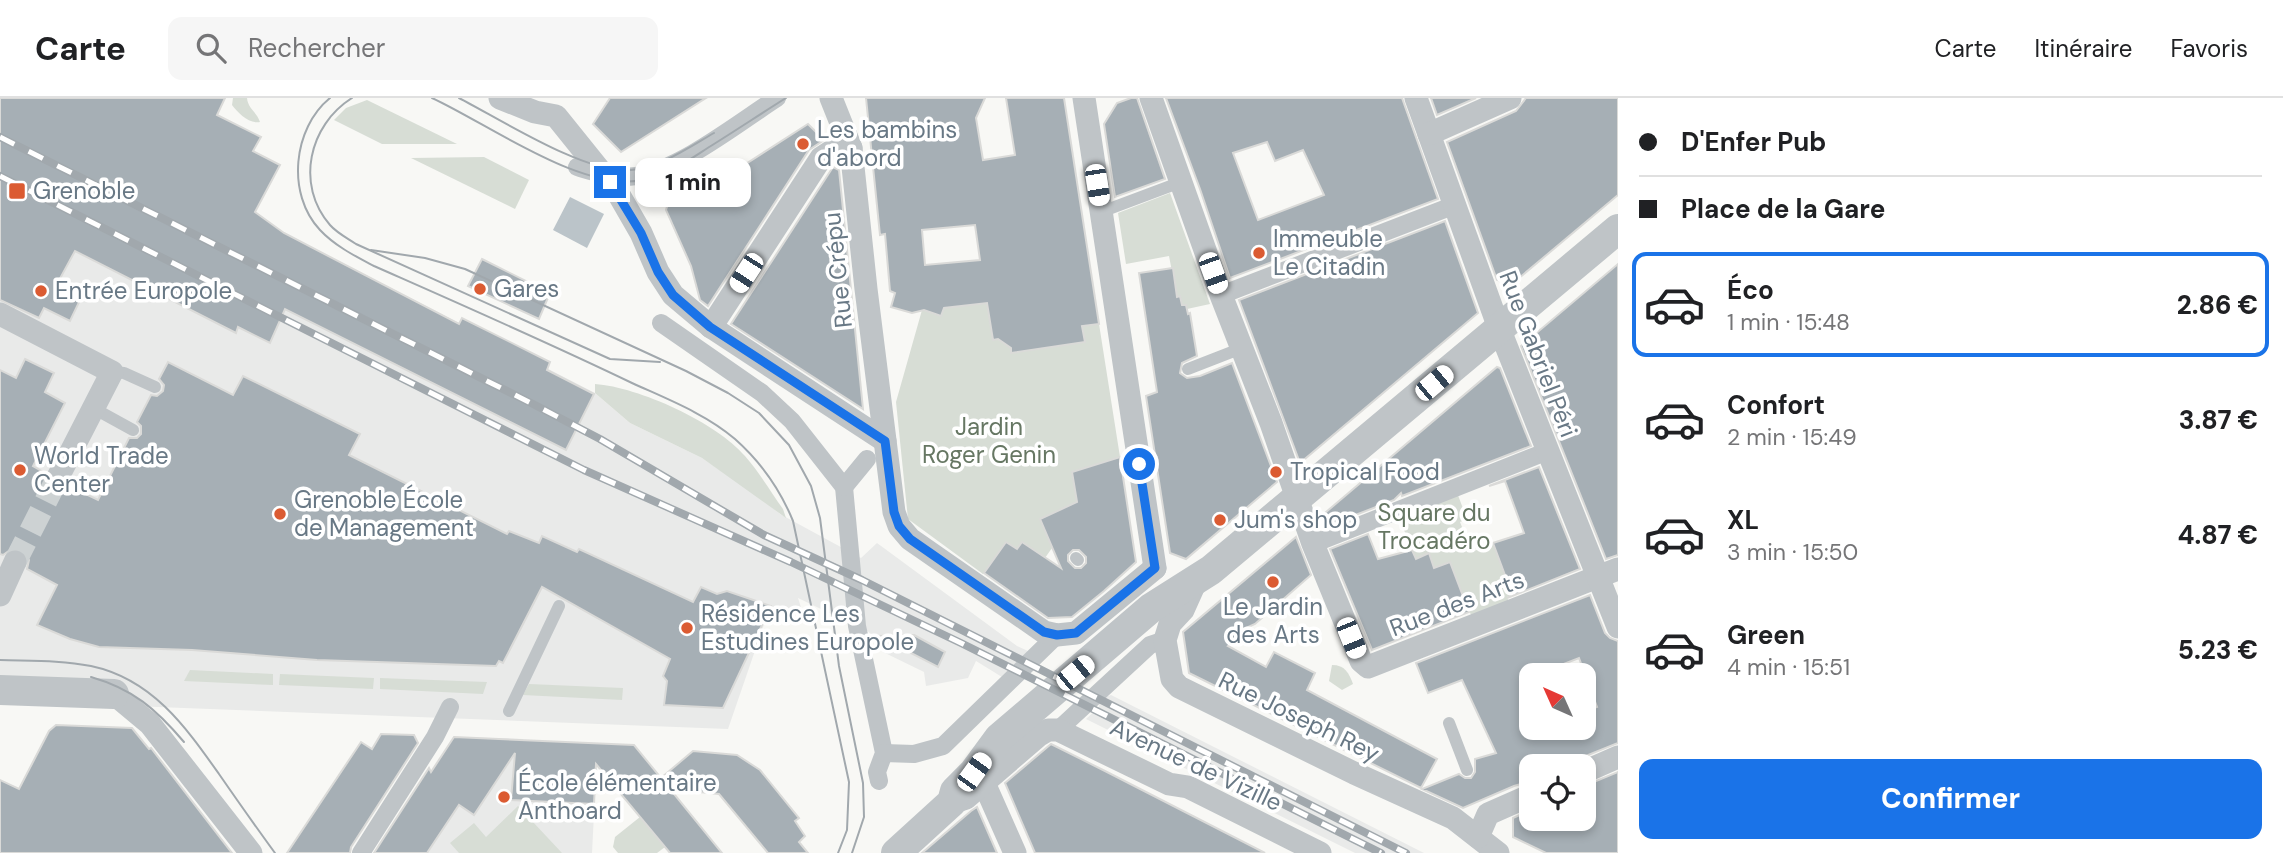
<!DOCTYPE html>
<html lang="fr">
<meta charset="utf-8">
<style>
body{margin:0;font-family:"DM Sans",sans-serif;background:#f6f6f6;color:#202124;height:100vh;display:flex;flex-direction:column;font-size:26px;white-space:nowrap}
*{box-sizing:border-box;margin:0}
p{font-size:23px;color:#757577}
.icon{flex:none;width:38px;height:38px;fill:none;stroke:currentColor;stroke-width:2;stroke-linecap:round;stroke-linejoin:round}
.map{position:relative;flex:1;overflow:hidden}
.sheet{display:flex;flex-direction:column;background:#fff;width:665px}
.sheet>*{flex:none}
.hud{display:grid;align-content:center;height:154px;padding:0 21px;background:#fff}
.needle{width:46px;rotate:315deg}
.controls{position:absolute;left:1519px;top:565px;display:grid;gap:14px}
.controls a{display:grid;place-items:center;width:77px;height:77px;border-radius:14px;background:#fff;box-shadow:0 4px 10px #0003;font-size:35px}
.end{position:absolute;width:32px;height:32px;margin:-16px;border:9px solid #1a73e8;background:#fff;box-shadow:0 0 0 4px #fff}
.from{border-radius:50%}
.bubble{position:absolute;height:49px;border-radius:14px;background:#fff;box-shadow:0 4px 10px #0003;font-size:23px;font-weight:800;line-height:49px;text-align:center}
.car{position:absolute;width:21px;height:42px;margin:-21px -10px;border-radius:9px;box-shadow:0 0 5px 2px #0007;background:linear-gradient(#fff 24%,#345 0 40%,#fff 0 76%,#345 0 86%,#fff 0)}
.hud b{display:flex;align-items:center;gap:24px;height:66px;font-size:26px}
.hud b+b{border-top:2px solid #e0e0e0}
.hud i{width:18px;height:18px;background:#202124}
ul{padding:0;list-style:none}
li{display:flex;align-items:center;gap:21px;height:105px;margin:0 14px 10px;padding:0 7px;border:4px solid transparent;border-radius:14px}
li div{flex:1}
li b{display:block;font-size:26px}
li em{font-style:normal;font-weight:800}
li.current{border-color:#1a73e8}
li>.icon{width:63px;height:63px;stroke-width:1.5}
.cta{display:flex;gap:14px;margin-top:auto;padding:14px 21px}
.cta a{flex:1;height:80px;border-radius:14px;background:#1a73e8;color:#fff;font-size:28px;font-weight:800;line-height:80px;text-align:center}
header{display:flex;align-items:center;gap:42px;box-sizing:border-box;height:98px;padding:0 35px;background:#fff;border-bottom:2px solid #e0e0e0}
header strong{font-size:33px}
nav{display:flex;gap:38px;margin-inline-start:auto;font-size:24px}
.search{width:490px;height:63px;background:#f6f6f6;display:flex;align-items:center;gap:18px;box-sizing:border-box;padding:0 24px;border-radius:14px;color:#757577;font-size:26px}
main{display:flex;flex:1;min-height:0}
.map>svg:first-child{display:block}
.built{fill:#e9eae9}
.green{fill:#d7ddd5}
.water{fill:#bbc4c9}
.building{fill:#a6afb5;stroke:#dadad8;stroke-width:2;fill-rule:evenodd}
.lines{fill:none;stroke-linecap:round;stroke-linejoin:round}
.minor-tunnel{stroke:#cdd2d3;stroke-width:23;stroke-dasharray:23 11;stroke-linecap:butt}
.service{stroke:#bfc4c7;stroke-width:12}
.pedestrian{stroke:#bfc4c7;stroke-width:18}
.minor{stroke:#bfc4c7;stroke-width:23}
.tertiary{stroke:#bfc4c7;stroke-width:30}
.tram{stroke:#a1a8ad;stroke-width:2}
.rail-casing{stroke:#a1a8ad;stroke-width:8}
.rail{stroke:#fff;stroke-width:5;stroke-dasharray:16;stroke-linecap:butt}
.route{stroke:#1a73e8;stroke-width:9}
.poi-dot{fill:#db5b32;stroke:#fff;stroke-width:2.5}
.labels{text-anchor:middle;stroke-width:7;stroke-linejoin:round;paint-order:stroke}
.poi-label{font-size:24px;fill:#687885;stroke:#fff;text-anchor:start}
.street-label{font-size:24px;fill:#687885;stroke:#fff}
.park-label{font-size:24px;fill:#667763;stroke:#fff}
</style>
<header>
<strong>Carte</strong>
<div class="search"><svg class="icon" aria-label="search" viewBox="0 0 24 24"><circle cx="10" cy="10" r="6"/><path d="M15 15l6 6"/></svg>Rechercher</div>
<nav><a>Carte</a><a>Itinéraire</a><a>Favoris</a></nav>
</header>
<main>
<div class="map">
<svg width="1618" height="755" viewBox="0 0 1618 755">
<rect width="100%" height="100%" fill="#f8f8f5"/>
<!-- built -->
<g class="built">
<path d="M0,0h151l129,67 -25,47 29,21 311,160 35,30 72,35 57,39 21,17 81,44 16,-15 140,103 11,5 -26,26 -26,-16 -8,17 -42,8 -2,-14 -41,-20 -1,-6 -7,-3 -6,-11 -71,-34 6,19 -34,-10 -42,122 -728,-28z"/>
<path d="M1111,597l313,158h-69l-269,-134 13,-12 1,-8z"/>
<path d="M454,639l69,2 -1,33 74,3 -4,78h-215z"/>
</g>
<!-- green -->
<g class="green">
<path d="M233,0h14c1,11 10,14 13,24 -11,2 -22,-9 -28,-17z"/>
<path d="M367,2l90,44h-75l-48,-24 12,-12z"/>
<path d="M484,59l45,23 -14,29 -104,-51z"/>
<path d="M1170,95l40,111 -23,5 -1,-4h-4l-2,-9 -3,1 -8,-41 -43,8 -8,-51z"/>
<path d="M987,205l16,35 7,5 2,10 72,-11 -2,-16 17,-2 21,133 -48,15 5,30 -37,17 12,29 -12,17 -6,-15 -12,-8 -5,7 -11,-7 -23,32 -75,-55 -12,-117 26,-92 19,6 3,-8z"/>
<path d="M595,286c44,3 122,39 150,72 14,16 26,36 38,53l3,9 -84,-60 -72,-35 -35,-30z"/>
<path d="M1456,392l11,29 -7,3 12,30 21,-9 19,51 -5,3 3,8 -37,15 -23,-58 -16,6 -5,-14 -13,5 -19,-46z"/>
<path d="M1332,567c13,0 17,8 21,19l-11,6 -13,-9z"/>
<path d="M190,572l83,4v11l-89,-4z"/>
<path d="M280,576l94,4 -1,11 -94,-4z"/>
<path d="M380,580l107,4 -4,12 -103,-5z"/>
<path d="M529,586l94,4 -1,12 -99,-5z"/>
<path d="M518,708l44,47h-103l-9,-10 24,-20 12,14z"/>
<path d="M640,719l25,30 -8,6h-39l-5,-6 2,-10z"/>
</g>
<!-- water -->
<path class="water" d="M570,99l34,17 -17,34 -34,-18z"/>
<!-- building -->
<g class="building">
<path d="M0,0h225l-8,17 44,22 -8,14 27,14 -25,47 29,21 175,91 3,-6 88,44 -3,8 47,24 -28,56 -281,-141 -15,34 -32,-16 -2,6 -161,-82 -18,33 25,12 -12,25 -26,-13 -5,10 -39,-18z"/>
<path d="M610,0h96l-85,54 -28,-28z"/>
<path d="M866,0h119l-9,20 7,42 32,-5 -9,-57h58l35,226 -17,2 3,16 -74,11v-5l-13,-9 -5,1 -6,-37 -43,5 -3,8 -17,-6 -12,3 -21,-6 4,-14 -5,-2 -5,-57 -5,1zM975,127l5,35 -55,5 -3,-35z"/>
<path d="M1131,0h6l28,81 -50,18 -11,-73 13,-21z"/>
<path d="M1166,0h236l36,101 -208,79 -30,-89zM1267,44l8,19 28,-11 21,45 -66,25 -25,-67z"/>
<path d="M1431,0h45l-39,17z"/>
<path d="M1526,0h92v97l-106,89 -15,-4 -50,-138 69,-31z"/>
<path d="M808,26l16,16 -15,10 -101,156 -8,-6 -9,-34 -25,-56 3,-10 75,-35z"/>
<path d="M833,69l6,3 24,239 -132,-85z"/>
<path d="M1445,123l33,92 -178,150 -61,-163z"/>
<path d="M482,161l68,34 -11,26 -71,-33z"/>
<path d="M1618,166v291l-12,4 -85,-213z"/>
<path d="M1173,170l4,29 3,-1 2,9h4l2,9 2,-1 7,43 -15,7 -2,10 7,5 13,-2 32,-13 45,119 -91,77 -16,-6 -24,-157 11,-4 -18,-119z"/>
<path d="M25,261l29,14 -9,19 20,11 -32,63 12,7v13l6,6 13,-1 5,-5 29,14 31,-62h8l4,-4v-8l-4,-4 14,-27 6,1 6,-5 1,-6 -5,-6 9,-17 65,33 10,-19 117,58 -11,21 158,79 2,-3 30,12 3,-7 35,16 2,-3 114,53 8,-15 16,7 10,-3 44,15 -48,102 -59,-3 3,-24 -4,-5 7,-17 -128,-72 -39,76 -4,-2 -3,5 -179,-6 -125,-10 -93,-3 -29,-8 -33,-14 20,-40 -30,-16 2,-9 -8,-10 -8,-2 -10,7 -3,-1v-184l16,8z"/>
<path d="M1497,269l3,1 31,78 -129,50 -1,-3 -7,7 -72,28 -3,-10z"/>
<path d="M1120,359l16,105 -32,29 -32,26 -24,1 -64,-45 22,-31 11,7 5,-7 39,26 -21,-49 37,-17 -5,-30zM1073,452h6l7,7v6l-5,5h-6l-7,-7v-6z"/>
<path d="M1539,369l41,102 -73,29 5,-4 -19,-51 31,-10 -19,-52 -16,5z"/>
<path d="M1368,436l10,25 34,-9 4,9 13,-6 5,15 16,-6 19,50 -97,38 -42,-101z"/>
<path d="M1296,439l15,38 -56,49 -20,9 5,3 -12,10 38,21 8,-15 41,21 -8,17 130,69 -16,29 -232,-115 -6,-41z"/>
<path d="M1590,497l15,38 5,5 8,3v102l-40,16 -6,7h-41v15l-17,5 -51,22 -41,-19 37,-15 6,4h6l4,-6v-13l21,-6 -34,-73 -34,13 -12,-30zM1579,560l18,49 -13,5v16h-53v-34l-6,-15z"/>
<path d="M914,537l31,17 -7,15 -60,-31z"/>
<path d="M56,627l76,3 17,21 2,-1 81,105h-232v-73l19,9 30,-58z"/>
<path d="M381,636l33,1 4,8 -67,104 -1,6h-63l74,-111 11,7z"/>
<path d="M454,639l180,8 27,33 32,-27 44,4 23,15 39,48 -4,3 10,15 -6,6 9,11h-40l-49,-59 -49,-5 52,64h-52l-74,-89 -2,40 -83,-4 4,-47 -41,62 -15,-10 -32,48h-53l55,-85 2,4z"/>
<path d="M1051,646l54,27 160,82h-230l-30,-70z"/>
<path d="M1618,674v81h-72l-33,-16v-19l18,-8v9h53v-33z"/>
<path d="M977,709l20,46h-75l49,-42z"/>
</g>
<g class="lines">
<!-- minor-tunnel -->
<path class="minor-tunnel" d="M15,464l42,-83"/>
<!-- service -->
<g class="service">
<path d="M1101,114l80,-30"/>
<path d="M1188,271l54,-21"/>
<path d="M112,274l12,1 31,14"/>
<path d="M93,310l40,22"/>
<path d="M1076,460l2,2"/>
<path d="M509,613l50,-105"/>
<path d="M1449,625l18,47"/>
</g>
<!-- pedestrian -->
<g class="pedestrian">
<path d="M577,69c20,6 38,12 59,9 42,-5 105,-55 141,-78"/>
<path d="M1221,197l234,-90"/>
<path d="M661,225l101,70 30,28 52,66 13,139 27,127 -7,19 2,9"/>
<path d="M844,389l23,-28"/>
<path d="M1313,446l235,-93"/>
<path d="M1058,632l92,-85 15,-5"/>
<path d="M884,655l30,1 29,-8 114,-111"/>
<path d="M361,755l74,-116 15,-30"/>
</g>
<!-- minor -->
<g class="minor">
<path d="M500,0l35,14 21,4 62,77 23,40 17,39 15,23 38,32 174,114"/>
<path d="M831,0l20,50 15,141 28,223 5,14 11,13 134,93 13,3 19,-2 79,-65"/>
<path d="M1084,0l71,470"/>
<path d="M1151,0l70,197 50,128 42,121 48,117 7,6 250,-98"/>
<path d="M1416,0l83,230 119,299"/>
<path d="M1429,36l81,-36"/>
<path d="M0,216l112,58 -55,107"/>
<path d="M711,229l110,-169 14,-9 16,-1"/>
<path d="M1196,483l-13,29 -13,14 -5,16 7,39 7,8 175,86 99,45 45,35"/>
<path d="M0,497l15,-33"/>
<path d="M114,596l36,30 101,129"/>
<path d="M1584,674l34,-15"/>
<path d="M984,685l31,70"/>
<path d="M960,702l6,-2 72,-62 10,-6h10l111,54 19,3 132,66"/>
<path d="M1478,739l10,-23 43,-19"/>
</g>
<!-- tertiary -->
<g class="tertiary">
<path d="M0,592l114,4"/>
<path d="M896,755l56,-51 3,-11 19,-19 25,-34 152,-130 60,-38 407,-341"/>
</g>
<!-- tram -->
<g class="tram">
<path d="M330,0c-37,30 -44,96 -10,132 15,16 35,26 54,36 86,38 173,76 258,117 35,16 74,31 103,56 27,24 45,50 58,82l56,261 -2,48 -9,23"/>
<path d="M352,0c-43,27 -57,87 -22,127 7,8 17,13 26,19l254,115 50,3"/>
<path d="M432,0c57,26 154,98 216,81 24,-6 45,-22 66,-35 24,-15 48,-31 72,-46"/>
<path d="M459,0c41,21 128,77 172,72 30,-3 57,-22 83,-37"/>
<path d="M371,152l54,8 40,11 221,102 42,22 31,20 30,32 22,41 9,32 19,148 24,117 1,34 -12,36"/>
<path d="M0,562c30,1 61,0 91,6 61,13 94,60 128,108 18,26 37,53 56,79"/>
<path d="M91,579c42,12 65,32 93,65"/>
</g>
<!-- rail casing -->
<g class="rail-casing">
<g id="rail">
<path d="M0,39l533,267 67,35 164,96 98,45 544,273"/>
<path d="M0,78l584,294 207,92 172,82 418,209"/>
</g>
</g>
<!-- rail -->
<use href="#rail" class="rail"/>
</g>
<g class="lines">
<!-- route -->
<path class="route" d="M610,84l31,51 17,39 15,23 37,32 175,114 9,71 5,14 11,13 134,93 13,3 19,-2 79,-65 -16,-104"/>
</g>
<!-- markers -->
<g class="poi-dot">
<circle cx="803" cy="46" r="7"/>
<rect x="8" y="84" width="18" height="18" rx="3.5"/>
<circle cx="1259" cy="155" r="7"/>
<circle cx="480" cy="191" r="7"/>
<circle cx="41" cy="193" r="7"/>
<circle cx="20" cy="372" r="7"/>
<circle cx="1276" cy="374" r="7"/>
<circle cx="280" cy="416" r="7"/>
<circle cx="1220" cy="422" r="7"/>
<circle cx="1273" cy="484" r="7"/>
<circle cx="687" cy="530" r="7"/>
<circle cx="504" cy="699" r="7"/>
</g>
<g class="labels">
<!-- poi labels -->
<g class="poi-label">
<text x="817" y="40">Les bambins<tspan x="817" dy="28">d'abord</tspan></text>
<text x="33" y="101">Grenoble</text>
<text x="1273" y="149">Immeuble<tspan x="1273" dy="28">Le Citadin</tspan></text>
<text x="494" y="199">Gares</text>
<text x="55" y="201">Entrée Europole</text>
<text x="34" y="366">World Trade<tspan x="34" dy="28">Center</tspan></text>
<text x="1290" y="382">Tropical Food</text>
<text x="294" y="410">Grenoble École<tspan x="294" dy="28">de Management</tspan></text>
<text x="1234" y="430">Jum's shop</text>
<text x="1273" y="517" text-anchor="middle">Le Jardin<tspan x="1273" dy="28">des Arts</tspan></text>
<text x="701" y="524">Résidence Les<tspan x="701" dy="28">Estudines Europole</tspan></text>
<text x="518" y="693">École élémentaire<tspan x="518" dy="28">Anthoard</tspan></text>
</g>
<!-- street labels -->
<g class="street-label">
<text transform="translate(838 172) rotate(-96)" y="8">Rue Crépu</text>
<text transform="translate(1538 256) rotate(69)" y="8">Rue Gabriel Péri</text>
<text transform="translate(1457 506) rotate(-21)" y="8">Rue des Arts</text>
<text transform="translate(1299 619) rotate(26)" y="8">Rue Joseph Rey</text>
<text transform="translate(1196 667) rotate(25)" y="8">Avenue de Vizille</text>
</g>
<!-- park labels -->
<g class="park-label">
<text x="989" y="337">Jardin<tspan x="989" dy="28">Roger Genin</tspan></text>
<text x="1434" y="423">Square du<tspan x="1434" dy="28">Trocadéro</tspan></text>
</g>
</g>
</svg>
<div class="controls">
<a><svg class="needle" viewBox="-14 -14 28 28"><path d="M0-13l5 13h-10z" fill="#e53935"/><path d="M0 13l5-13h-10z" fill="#757577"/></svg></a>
<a><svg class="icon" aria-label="locate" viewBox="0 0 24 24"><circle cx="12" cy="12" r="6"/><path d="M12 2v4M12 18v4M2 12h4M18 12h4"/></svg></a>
</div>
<i class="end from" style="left:1139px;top:366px"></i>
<i class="end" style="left:610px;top:84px"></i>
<div class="bubble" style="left:635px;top:60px;width:116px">1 min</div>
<i class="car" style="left:1097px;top:87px;rotate:171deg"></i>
<i class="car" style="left:746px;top:175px;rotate:213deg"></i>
<i class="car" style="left:1213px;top:175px;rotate:160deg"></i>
<i class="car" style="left:1434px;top:285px;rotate:50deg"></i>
<i class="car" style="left:1351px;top:540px;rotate:158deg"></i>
<i class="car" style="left:1075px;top:575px;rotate:50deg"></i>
<i class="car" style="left:974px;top:674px;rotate:36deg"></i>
</div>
<section class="sheet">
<div class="hud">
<b><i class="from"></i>D'Enfer Pub</b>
<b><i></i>Place de la Gare</b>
</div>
<ul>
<li class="current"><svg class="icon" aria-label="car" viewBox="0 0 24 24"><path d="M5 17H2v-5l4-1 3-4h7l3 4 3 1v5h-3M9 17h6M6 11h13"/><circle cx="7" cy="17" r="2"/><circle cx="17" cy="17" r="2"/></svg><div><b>Éco</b><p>1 min · 15:48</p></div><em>2.86 €</em></li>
<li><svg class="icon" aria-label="car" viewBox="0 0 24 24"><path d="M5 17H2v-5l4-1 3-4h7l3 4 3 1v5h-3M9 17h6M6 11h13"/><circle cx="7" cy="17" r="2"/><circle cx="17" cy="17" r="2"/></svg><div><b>Confort</b><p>2 min · 15:49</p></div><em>3.87 €</em></li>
<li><svg class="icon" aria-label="car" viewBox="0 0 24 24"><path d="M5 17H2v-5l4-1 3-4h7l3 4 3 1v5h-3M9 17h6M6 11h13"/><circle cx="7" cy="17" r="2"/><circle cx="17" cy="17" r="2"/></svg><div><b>XL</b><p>3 min · 15:50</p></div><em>4.87 €</em></li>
<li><svg class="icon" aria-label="car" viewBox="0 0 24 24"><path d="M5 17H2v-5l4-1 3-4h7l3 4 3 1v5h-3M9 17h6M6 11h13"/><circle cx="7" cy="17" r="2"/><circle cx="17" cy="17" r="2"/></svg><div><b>Green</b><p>4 min · 15:51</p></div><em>5.23 €</em></li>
</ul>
<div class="cta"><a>Confirmer</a></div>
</section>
</main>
